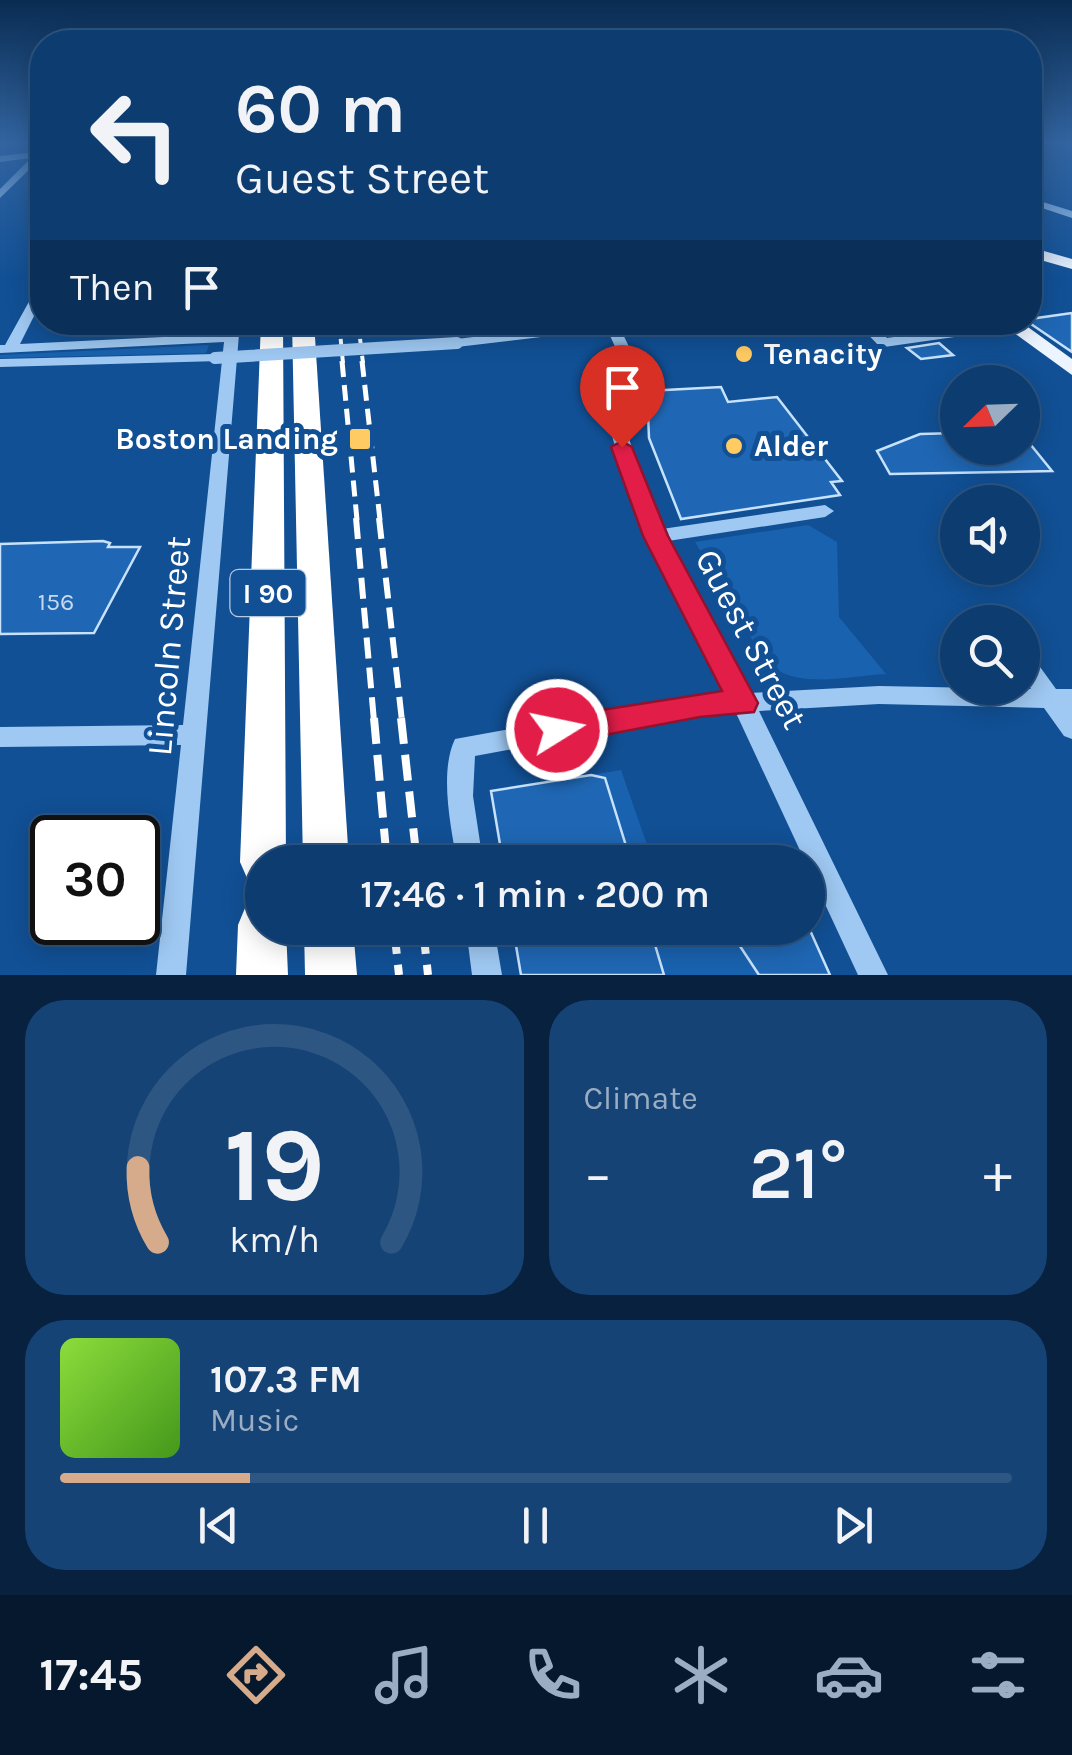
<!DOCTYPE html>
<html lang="en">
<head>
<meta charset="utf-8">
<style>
	:root { --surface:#0d3c70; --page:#164375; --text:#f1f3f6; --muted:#9aadc3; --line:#2d5683; --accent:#d6ab8b }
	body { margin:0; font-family:Karla,sans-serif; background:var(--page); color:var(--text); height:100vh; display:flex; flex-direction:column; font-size:38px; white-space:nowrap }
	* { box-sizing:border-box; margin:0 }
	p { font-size:32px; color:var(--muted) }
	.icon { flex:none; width:55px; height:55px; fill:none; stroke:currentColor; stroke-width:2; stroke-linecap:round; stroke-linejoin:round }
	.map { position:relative; height:975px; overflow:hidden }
	.panel { display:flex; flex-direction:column; gap:25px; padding:25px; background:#07213e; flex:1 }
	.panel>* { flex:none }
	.guide { position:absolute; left:30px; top:30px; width:1012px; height:305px; border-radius:40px; box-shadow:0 5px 25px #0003,0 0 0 2px var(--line); background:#0d3c70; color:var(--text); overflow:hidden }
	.needle { width:65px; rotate:247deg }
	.tools { position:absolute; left:940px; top:365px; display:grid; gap:20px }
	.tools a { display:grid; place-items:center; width:100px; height:100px; border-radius:50%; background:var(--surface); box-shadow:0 5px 25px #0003,0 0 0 2px var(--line); font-size:50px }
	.speed { position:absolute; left:30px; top:815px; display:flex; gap:20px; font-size:50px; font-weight:700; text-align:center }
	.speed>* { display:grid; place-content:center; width:130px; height:130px; border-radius:50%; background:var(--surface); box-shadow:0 5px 25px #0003,0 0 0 2px var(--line); line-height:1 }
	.speed .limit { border:5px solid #111; border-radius:15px; background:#fff; color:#111 }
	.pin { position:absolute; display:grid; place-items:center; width:85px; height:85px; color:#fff; margin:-102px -42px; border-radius:50% 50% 50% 0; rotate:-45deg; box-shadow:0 0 10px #0007 }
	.pin .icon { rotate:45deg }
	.me { position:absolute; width:110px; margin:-55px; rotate:80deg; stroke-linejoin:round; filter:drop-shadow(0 0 8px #0008) }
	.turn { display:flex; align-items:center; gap:35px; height:210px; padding:0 40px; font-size:45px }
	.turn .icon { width:130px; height:130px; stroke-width:2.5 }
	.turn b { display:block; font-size:70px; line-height:85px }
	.then { display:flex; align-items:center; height:95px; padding:0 40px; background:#0003; gap:20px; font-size:38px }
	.big { font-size:75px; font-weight:600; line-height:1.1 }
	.panel .widget { flex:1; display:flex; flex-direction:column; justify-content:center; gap:15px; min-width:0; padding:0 35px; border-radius:40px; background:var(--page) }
	.panel .dial { align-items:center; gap:0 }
	.dial svg { height:260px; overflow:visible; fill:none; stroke:var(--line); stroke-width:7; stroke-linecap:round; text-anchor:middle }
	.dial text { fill:var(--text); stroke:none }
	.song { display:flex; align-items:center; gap:30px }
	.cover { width:120px; height:120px; border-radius:15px; background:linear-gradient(135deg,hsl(90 70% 55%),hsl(100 70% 35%)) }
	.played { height:10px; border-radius:5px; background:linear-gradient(90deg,var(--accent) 20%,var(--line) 20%) }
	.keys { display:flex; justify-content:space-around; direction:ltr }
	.heat { display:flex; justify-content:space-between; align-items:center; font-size:55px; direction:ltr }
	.panel .tiles { flex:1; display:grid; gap:25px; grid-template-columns:1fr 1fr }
	.widget:last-child { grid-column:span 2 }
	.trip { position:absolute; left:245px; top:845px; width:580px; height:100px; border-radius:50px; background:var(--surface); box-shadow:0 5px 25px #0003,0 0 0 2px var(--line); font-weight:600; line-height:100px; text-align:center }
	.tabs { display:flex; height:160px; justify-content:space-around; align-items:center; background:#05182d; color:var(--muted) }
	.tabs .icon { width:70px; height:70px }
	.tabs .active { color:var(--accent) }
	.tabs b { font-size:45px; color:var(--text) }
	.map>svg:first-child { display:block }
	.green { fill:#1962af }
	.building { fill:#1f67b4; stroke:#c7e2fd; stroke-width:2.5 }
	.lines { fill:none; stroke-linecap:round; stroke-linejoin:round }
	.minor { fill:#9fc9f3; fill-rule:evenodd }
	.major { fill:#ecf4ff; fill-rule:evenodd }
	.highway { fill:#fff; fill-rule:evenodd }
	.rail-far3 { stroke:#fff; stroke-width:4; stroke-dasharray:12 5; stroke-linecap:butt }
	.rail-far2 { stroke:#fff; stroke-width:5; stroke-dasharray:16 8; stroke-linecap:butt }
	.rail-far1 { stroke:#fff; stroke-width:6; stroke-dasharray:21 9; stroke-linecap:butt }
	.rail { stroke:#fff; stroke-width:8; stroke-dasharray:26 11; stroke-linecap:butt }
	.minor-bridge { stroke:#9fc9f3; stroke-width:12 }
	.route { fill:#e11d48; stroke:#92132f; stroke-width:2.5 }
	.poi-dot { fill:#ffcb62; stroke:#115095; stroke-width:4 }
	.labels { text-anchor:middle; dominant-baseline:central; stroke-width:10; stroke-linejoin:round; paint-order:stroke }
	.number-label { font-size:25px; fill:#c7d9ec }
	.shield { fill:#115095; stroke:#b8cadf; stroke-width:2.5 }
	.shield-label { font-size:28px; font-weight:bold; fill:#fff }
	.poi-label { font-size:30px; font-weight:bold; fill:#fff; stroke:#115095; text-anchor:start }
	.near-street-label { font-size:35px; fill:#fff; stroke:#115095 }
</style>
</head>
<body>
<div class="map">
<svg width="1072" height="975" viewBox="0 0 1072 975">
	<rect width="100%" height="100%" fill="#115095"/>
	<!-- green -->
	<g class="green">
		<path d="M 209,345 L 206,353 L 0,358 L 0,355 Z"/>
		<path d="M 808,525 L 837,542 L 839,617 L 886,674 C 846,676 794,691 764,660 L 695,542 Z"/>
		<path d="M 621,770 L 653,862 L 631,862 L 605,779 L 591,775 Z"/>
		<path d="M 650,928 L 707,928 L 710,935 L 729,929 L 759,975 L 664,975 Z"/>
	</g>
	<!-- building -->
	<g class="building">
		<path d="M 1072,313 L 1072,352 L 1028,322 L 1030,319 Z"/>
		<path d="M 939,343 L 953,355 L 921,359 L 907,348 Z"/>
		<path d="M 721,387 L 728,402 L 777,397 L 842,481 L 831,482 L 840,495 L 681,519 L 649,438 L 647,391 Z"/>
		<path d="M 958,433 L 958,448 L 1022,448 L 1022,434 L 1052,471 L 890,474 L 877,451 L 920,434 Z"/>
		<path d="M 103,541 L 110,543 L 108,547 L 140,547 L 94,633 L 0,634 L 0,544 Z"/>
		<path d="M 591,775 L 605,778 L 631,862 L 503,862 L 491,791 Z"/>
		<path d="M 513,928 L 650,928 L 664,975 L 521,975 Z"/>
		<path d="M 728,928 L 809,928 L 830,975 L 759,975 Z"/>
	</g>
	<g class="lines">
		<!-- minor -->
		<g class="minor">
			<path d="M 35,142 L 42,142 L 42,157 L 0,198 L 0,189 L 31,158 L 0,162 L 0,156 L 35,152 Z"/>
			<path d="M 1030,198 L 1072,211 L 1072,218 L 1030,204 Z"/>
			<path d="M 42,285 L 42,300 L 20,344 L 225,334 L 226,322 L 240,322 L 186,975 L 156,975 L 181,745 L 0,747 L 0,727 L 183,725 L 224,342 L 0,353 L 0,345 L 5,345 L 36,289 Z"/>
			<path d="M 433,322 L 485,322 C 473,329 445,329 433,322 Z"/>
			<path d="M 596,322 L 640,322 L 620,328 L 631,351 L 627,432 L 645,490 L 662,529 L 825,505 L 834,511 L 825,517 L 668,541 L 749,693 L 879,686 L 1031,689 L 1022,677 L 1022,650 L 1030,653 L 1056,689 L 1072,689 L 1072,739 L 1064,736 L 1044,708 L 879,704 L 759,711 L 888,975 L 858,975 L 736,713 L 700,715 L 475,756 L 473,796 L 483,862 L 457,862 C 451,828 439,772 455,739 L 700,695 L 726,694 L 647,536 L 627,490 L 611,432 L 617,351 L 607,329 L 457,347 L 450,343 L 457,339 Z"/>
			<path d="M 856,322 L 870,322 L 887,338 L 1000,322 L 1016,322 L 1018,325 L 1011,329 L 884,347 L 879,346 Z"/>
			<path d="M 215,354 L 220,355 L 220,361 L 0,367 L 0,359 Z"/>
			<path d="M 466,928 L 494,928 L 502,975 L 472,975 Z"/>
		</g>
		<!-- major -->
		<g class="major">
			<path d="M 1030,247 L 1072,259 L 1072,269 L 1030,257 Z"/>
			<path d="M 999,322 L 1021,322 L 1072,359 L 1072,375 Z"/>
		</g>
		<!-- highway -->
		<g class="highway">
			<path d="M 261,322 L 283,322 L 286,862 L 262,862 L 262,885 L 247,878 L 240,862 Z"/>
			<path d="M 292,322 L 314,322 L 349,862 L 303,862 Z"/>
			<path d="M 262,901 L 262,928 L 286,928 L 288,975 L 236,975 L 238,925 L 245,908 Z"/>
			<path d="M 304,928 L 353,928 L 357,975 L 305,975 Z"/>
		</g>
		<!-- rail-far3 -->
		<g class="rail-far3">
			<path d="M 339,322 L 343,363"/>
			<path d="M 358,322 L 363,363"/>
		</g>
		<!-- rail-far2 -->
		<g class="rail-far2">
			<path d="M 342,361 L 357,520"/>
			<path d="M 362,361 L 380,520"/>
		</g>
		<!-- rail-far1 -->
		<g class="rail-far1">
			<path d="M 356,518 L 374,721"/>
			<path d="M 379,518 L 402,721"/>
		</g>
		<!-- rail -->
		<g class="rail">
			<path d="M 374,718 L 387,862"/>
			<path d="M 401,718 L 417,862"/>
			<path d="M 394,928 L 399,975"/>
			<path d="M 423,928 L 428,975"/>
		</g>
		<!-- minor-bridge -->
		<path class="minor-bridge" d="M 215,358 L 457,343"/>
	</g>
	<!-- sky -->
	<linearGradient id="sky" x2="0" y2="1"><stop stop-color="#092c52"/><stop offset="0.51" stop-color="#3264a0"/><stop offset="1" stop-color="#3264a0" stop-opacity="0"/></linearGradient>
	<rect width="1072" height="279" fill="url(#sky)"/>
	<!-- route -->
	<path class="route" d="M 622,441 L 632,447 L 668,536 L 758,703 L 754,712 L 700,717 L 557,744 L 546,740 L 542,730 L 546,721 L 557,717 L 722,691 L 643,536 L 611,447 Z"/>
	<!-- markers -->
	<g class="poi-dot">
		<circle cx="744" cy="354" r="10"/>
		<rect x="348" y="427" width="24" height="24" rx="5"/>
		<circle cx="734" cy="446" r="10"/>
	</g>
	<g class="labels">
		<!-- number labels -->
		<g class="number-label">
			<text x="56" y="601">156</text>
		</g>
		<!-- shield labels -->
		<rect class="shield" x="230.5" y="570" width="75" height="46" rx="8"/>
		<g class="shield-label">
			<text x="268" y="593">I 90</text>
		</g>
		<!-- poi labels -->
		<g class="poi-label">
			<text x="764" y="354">Tenacity</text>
			<text x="338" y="439" text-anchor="end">Boston Landing</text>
			<text x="754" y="446">Alder</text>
		</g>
		<!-- near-street labels -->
		<g class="near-street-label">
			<text transform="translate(751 639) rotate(62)">Guest Street</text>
			<text transform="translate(169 646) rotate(-85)">Lincoln Street</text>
		</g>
	</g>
</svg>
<div class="tools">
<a><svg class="needle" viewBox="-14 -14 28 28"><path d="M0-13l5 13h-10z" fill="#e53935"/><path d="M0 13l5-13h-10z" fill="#9aadc3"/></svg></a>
<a><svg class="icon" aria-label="sound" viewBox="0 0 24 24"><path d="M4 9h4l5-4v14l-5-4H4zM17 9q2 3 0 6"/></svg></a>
<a><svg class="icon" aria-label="search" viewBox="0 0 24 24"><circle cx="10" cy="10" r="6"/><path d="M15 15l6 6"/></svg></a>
</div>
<div class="speed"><div class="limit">30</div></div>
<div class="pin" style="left:622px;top:447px;background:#d93025"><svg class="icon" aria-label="arrive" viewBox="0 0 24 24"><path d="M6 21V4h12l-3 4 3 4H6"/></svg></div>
<svg class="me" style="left:557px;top:730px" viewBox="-20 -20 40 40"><circle r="17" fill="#e11d48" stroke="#fff" stroke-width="3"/><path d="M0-11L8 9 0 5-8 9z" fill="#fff"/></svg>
<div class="trip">17:46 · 1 min · 200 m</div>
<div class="guide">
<div class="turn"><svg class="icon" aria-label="left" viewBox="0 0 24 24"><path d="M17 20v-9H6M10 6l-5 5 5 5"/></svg><div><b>60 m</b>Guest Street</div></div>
<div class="then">Then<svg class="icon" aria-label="arrive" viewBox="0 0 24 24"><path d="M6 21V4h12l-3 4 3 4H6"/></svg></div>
</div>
</div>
<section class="panel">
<div class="tiles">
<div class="widget dial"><svg viewBox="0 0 100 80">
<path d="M14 69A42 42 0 1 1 86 69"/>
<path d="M14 69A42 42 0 0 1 8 46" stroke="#d6ab8b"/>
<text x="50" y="56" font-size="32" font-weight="700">19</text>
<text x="50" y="72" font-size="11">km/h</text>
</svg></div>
<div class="widget"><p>Climate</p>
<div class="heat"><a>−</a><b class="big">21°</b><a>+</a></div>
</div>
<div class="widget">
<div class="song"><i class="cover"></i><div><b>107.3 FM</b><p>Music</p></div></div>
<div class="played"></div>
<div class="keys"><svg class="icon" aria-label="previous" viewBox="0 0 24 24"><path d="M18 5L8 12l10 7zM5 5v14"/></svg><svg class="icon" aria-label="pause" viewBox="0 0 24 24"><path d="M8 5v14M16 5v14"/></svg><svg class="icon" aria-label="next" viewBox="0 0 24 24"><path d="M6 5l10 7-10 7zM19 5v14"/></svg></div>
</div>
</div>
</section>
<nav class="tabs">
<b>17:45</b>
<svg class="icon active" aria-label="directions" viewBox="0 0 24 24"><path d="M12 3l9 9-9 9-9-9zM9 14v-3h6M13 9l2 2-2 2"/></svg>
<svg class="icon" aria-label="music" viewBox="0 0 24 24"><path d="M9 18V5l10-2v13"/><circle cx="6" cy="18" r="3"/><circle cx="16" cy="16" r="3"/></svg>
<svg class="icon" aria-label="phone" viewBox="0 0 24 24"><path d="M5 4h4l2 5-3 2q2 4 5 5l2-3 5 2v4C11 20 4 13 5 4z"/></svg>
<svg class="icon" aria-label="climate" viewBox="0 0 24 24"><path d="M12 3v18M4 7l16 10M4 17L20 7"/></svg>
<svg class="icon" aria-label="car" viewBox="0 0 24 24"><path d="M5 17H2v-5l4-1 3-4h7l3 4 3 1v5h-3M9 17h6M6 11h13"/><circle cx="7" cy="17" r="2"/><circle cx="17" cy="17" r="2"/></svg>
<svg class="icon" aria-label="filters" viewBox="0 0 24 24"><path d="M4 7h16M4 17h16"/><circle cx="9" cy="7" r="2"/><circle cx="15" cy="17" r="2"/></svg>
</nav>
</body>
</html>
